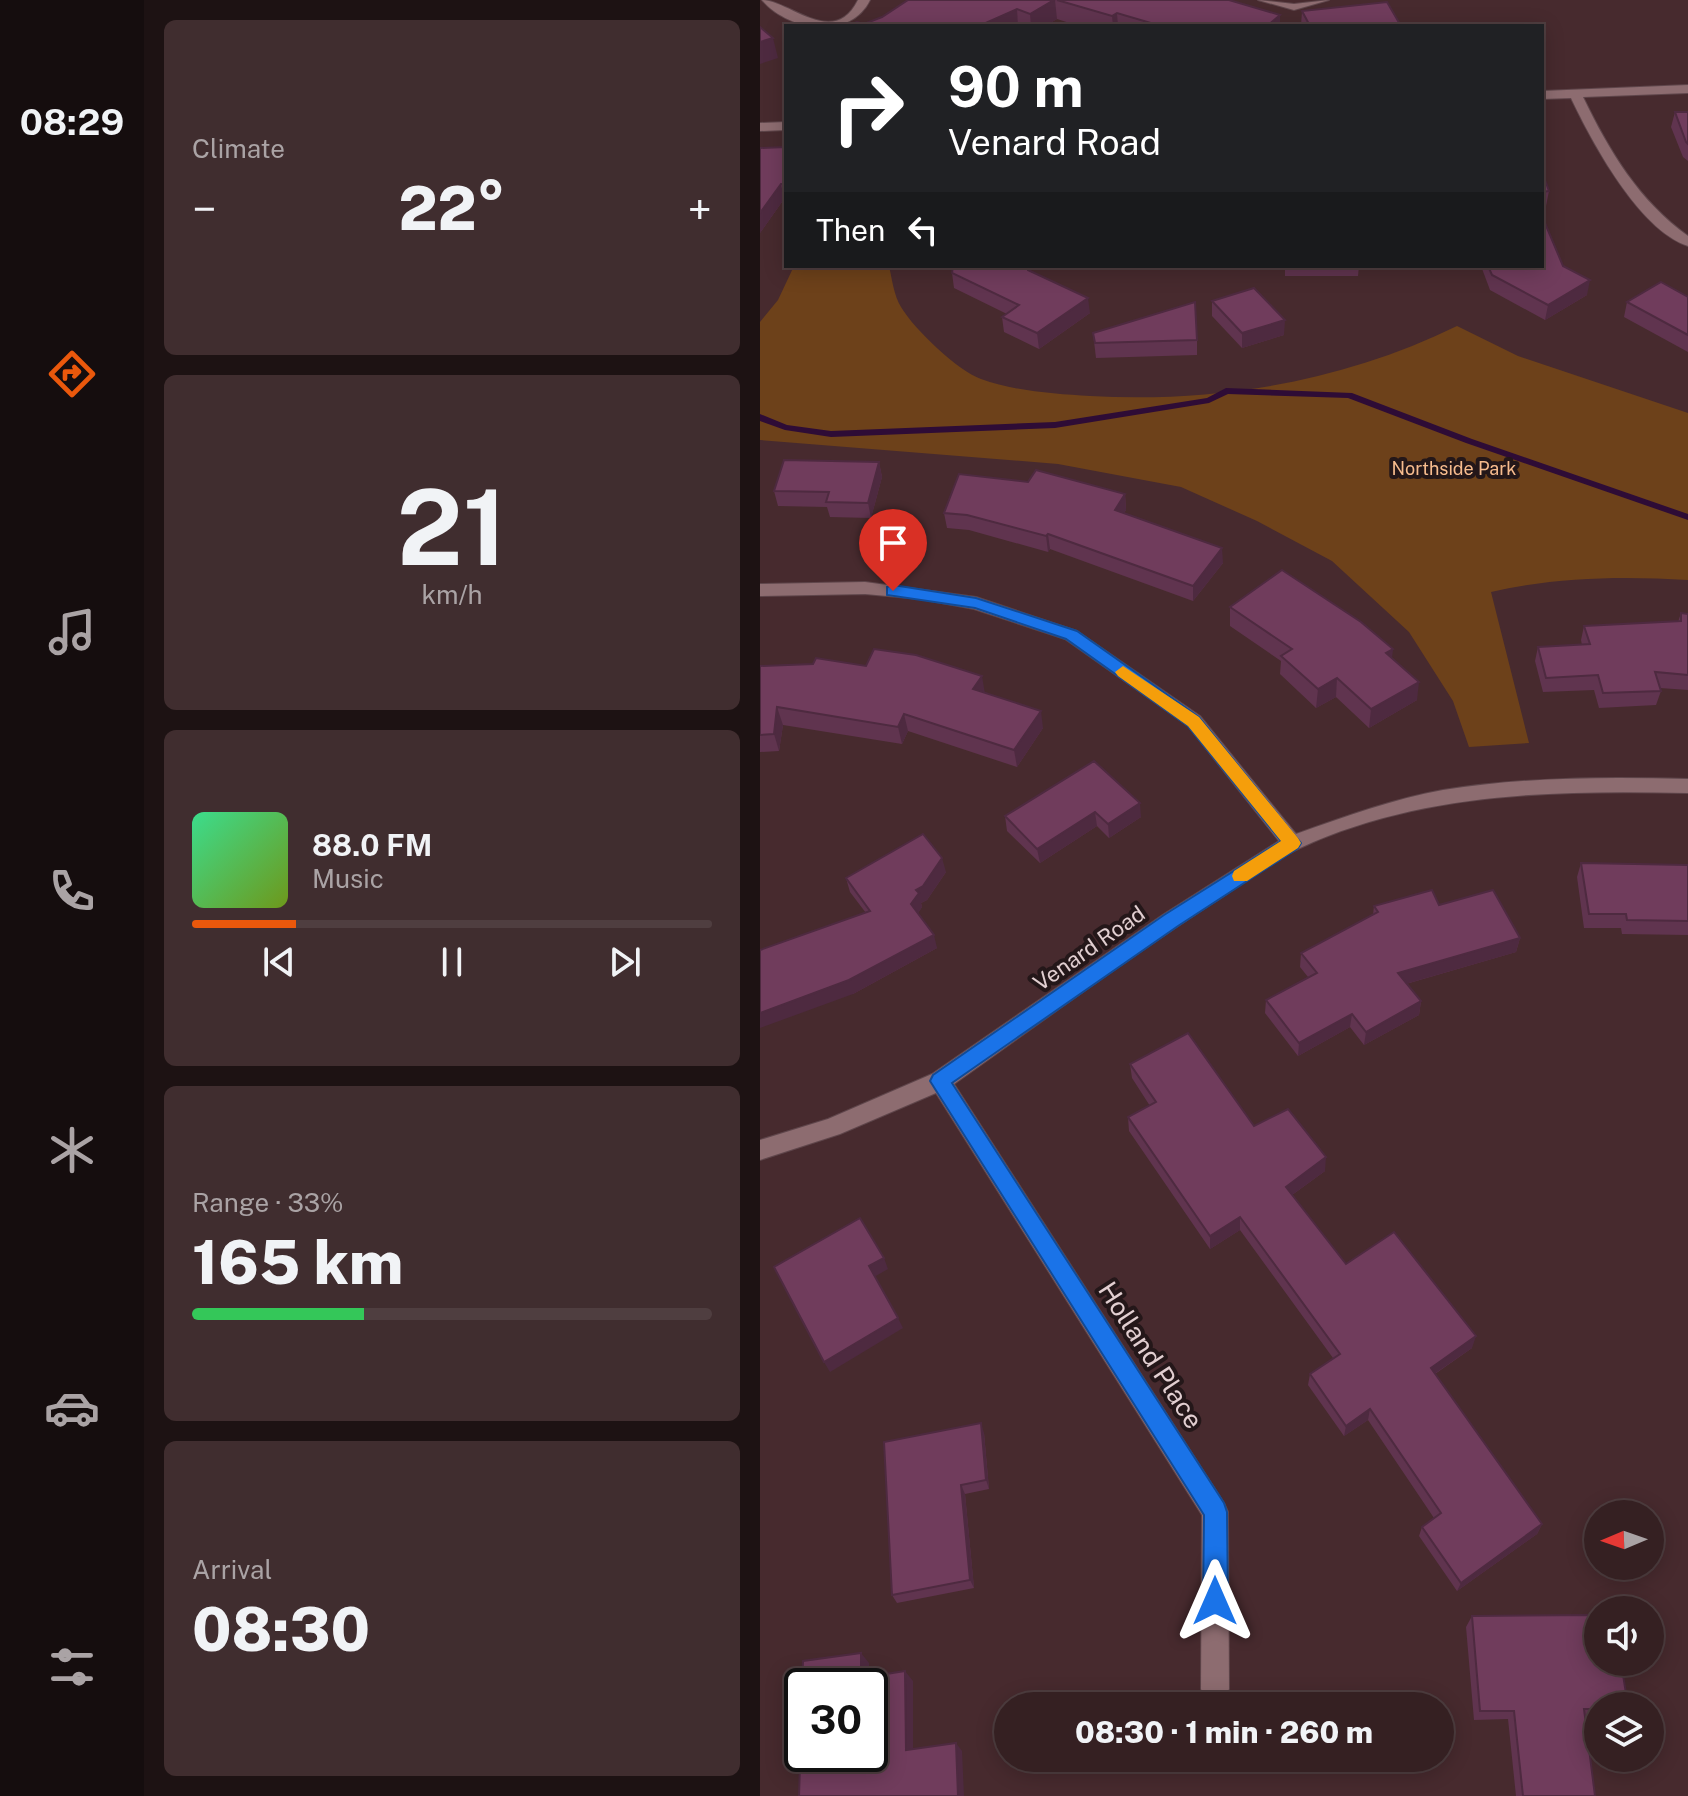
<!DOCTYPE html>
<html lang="en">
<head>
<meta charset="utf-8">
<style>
	:root { --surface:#352022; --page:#402d2f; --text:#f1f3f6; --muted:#aaa3a5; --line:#4f3e40; --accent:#ea580c }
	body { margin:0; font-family:"Public Sans",sans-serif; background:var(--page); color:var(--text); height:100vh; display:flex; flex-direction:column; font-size:30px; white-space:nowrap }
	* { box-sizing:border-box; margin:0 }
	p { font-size:26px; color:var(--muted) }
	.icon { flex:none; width:44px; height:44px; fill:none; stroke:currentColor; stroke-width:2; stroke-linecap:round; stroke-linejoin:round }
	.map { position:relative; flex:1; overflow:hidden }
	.details { display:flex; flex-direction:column; gap:20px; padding:20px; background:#1d1213; width:616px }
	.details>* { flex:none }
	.banner { position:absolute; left:24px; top:24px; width:760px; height:244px; border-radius:0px; box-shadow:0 4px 20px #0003,0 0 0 2px var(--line); background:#202124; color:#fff; overflow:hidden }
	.needle { width:52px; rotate:268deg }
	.controls { position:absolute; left:824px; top:1500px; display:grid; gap:16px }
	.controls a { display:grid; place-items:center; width:80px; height:80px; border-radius:50%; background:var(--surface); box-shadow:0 4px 20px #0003,0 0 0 2px var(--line); font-size:40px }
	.speed { position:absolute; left:24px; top:1668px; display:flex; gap:16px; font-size:40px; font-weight:700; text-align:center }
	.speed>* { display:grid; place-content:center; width:104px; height:104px; border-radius:50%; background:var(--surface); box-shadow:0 4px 20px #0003,0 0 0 2px var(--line); line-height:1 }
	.speed .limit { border:4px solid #111; border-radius:12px; background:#fff; color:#111 }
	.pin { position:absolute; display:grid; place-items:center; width:68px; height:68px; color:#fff; margin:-82px -34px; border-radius:50% 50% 50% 0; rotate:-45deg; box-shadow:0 0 8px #0007 }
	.pin .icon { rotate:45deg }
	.me { position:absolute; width:88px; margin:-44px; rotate:0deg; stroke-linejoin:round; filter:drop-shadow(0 0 6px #0008) }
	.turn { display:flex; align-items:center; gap:28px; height:168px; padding:0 32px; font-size:36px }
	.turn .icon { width:104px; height:104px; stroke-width:2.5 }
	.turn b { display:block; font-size:56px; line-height:68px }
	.then { display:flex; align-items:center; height:76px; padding:0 32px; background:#0003; gap:16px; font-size:30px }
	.big { font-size:60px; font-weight:800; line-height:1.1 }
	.details .widget { flex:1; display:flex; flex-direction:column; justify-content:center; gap:12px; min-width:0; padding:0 28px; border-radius:12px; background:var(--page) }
	.details .dial { align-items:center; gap:0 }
	.dial b { font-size:104px; line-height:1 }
	.song { display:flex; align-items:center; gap:24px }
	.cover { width:96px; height:96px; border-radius:12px; background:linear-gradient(135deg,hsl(150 70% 55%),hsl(80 70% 35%)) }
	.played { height:8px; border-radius:4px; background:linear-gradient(90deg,var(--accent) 20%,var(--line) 20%) }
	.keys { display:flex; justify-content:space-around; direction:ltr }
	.heat { display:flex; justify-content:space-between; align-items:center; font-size:44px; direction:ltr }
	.charge { height:12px; border-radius:6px; background:linear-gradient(90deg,#34c759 33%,var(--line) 0) }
	.trip { position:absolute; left:234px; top:1692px; width:460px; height:80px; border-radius:40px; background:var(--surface); box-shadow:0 4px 20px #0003,0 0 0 2px var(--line); font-weight:800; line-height:80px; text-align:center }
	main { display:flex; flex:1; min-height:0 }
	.dock { display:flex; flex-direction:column; width:144px; justify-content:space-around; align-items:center; background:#150d0e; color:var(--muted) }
	.dock .icon { width:56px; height:56px }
	.dock .selected { color:var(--accent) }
	.dock b { font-size:36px; color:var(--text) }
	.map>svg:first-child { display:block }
	.green { fill:#6d411a }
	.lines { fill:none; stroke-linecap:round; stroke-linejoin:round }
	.stream { fill:#2e0c36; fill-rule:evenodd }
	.minor-casing { stroke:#5f464b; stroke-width:2 }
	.minor { fill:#8d6c70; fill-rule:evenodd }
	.wall { fill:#60344f }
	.shaded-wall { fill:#4e2a40 }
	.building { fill:#703c5c; stroke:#4e2a40; stroke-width:2 }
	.route { fill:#1a73e8; stroke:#114b97; stroke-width:2 }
	.slow { fill:#f59e0b }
	.labels { text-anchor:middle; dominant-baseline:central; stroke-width:8; stroke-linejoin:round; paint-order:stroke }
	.far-park-label { font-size:18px; fill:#f7bc8e; stroke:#241719 }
	.street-label { font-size:22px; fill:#e2cfd1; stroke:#241719 }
	.near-street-label { font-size:26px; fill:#e2cfd1; stroke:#241719 }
</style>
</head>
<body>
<main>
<nav class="dock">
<b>08:29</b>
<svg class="icon selected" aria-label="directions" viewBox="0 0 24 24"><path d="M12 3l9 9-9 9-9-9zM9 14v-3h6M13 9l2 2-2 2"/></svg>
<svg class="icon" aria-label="music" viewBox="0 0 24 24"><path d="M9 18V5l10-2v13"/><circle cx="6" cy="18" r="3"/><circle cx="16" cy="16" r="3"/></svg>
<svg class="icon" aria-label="phone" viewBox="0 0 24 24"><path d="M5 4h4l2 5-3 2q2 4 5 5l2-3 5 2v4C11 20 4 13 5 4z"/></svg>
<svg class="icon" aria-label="climate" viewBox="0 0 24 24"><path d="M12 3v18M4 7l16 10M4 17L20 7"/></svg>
<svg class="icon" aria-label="car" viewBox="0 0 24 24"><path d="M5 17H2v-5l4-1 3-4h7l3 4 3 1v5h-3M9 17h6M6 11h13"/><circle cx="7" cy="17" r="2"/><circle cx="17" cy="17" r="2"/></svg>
<svg class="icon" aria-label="filters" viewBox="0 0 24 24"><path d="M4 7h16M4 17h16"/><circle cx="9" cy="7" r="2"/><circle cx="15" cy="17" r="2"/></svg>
</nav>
<section class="details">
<div class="widget"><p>Climate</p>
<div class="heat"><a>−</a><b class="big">22°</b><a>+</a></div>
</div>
<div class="widget dial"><b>21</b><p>km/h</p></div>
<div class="widget">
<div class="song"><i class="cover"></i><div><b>88.0 FM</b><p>Music</p></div></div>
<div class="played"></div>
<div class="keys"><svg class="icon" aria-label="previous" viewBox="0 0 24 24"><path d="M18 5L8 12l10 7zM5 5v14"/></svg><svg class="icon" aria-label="pause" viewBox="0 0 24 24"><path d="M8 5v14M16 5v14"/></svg><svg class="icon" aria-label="next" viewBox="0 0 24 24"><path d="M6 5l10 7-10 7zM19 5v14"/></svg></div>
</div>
<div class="widget"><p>Range · 33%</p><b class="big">165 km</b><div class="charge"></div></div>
<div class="widget"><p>Arrival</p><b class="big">08:30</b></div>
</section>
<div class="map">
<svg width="928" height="1796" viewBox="0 0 928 1796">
	<rect width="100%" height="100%" fill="#472a2e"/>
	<!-- green -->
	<path class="green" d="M 34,266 L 129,266 C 132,279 134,296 141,307 C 154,329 198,371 221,379 C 254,391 295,394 330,396 C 457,403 582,382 697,326 L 758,356 L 928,413 L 928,580 C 862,576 796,577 731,592 L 769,743 L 709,747 L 693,701 L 649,632 L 572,561 L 497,521 L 421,487 L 298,464 L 0,440 L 0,322 L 18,300 Z"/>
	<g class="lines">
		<!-- stream -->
		<path class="stream" d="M 466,388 L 592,393 L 712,439 L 928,514 L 928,520 L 706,443 L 588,398 L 468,394 L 449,403 L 295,428 L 71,437 L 25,430 L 0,421 L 0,414 L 27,425 L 71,431 L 295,422 L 447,398 Z"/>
		<defs>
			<g id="minor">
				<path d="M 2,0 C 29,0 74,49 98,0 L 110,0 C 90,41 28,31 2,0 Z"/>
				<path d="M 498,0 L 534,4 L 569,0 L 534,10 Z"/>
				<path d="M 928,85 L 928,93 L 823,97 C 849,151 879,201 928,236 L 928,246 C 879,230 832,142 811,98 L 782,99 L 782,91 Z"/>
				<path d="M 26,122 L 26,130 L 0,131 L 0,123 Z"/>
				<path d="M 105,582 L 216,597 L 317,631 L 440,716 L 536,834 C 584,817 633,799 683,790 C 764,777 846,777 928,779 L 928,793 C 798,790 661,792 540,848 C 510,862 481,885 453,903 C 365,960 280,1023 194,1084 L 464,1503 L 468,1512 L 469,1689 L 465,1699 L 455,1703 L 445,1699 L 441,1689 L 442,1515 L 176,1093 L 80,1134 L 0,1160 L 0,1140 L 68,1119 L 172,1074 L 404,914 L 519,841 L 428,726 L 305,639 L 214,609 L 160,599 L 105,594 L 0,596 L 0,584 Z"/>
			</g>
		</defs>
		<!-- minor casing -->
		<use href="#minor" class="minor-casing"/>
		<!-- minor -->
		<use href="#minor" class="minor"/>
	</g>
	<!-- wall -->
	<g class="wall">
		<path d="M 148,0 L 469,0 L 520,15 L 520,26 L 319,26 L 297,19 L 285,26 L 87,26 L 104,24 L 122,17 Z"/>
		<path d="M 542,11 L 641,26 L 541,26 Z"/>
		<path d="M 915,112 L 928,112 L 928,161 L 923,157 L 911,127 Z"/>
		<path d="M 26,147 L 26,199 L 24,199 L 0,233 Z"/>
		<path d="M 782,172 L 789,191 L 786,206 L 782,207 Z"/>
		<path d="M 193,266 L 270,266 L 270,270 L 330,313 L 279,349 L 244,332 L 242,317 L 247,314 L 194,288 L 192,273 Z"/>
		<path d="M 525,266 L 599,266 L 598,276 L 525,276 Z"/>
		<path d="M 721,266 L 803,266 L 827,295 L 785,320 L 730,290 Z"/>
		<path d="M 928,297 L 928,352 L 864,317 L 867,302 Z"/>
		<path d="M 452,301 L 524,335 L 482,348 L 452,316 Z"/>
		<path d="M 333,333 L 437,340 L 437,355 L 336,358 Z"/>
		<path d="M 119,462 L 122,477 L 111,518 L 70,517 L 67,507 L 18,506 L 14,491 Z"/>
		<path d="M 365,494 L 366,510 L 364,513 L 463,563 L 433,601 L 290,549 L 288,552 L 209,530 L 187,528 L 184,513 Z"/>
		<path d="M 470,607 L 632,658 L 657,700 L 609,728 L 576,697 L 556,708 L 520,674 L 521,661 L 470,626 Z"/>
		<path d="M 921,613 L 928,614 L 928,690 L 900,688 L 901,691 L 896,705 L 839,708 L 834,690 L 783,692 L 775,661 L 778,647 L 822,645 L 821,640 L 824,626 L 918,622 Z"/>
		<path d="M 0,666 L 225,693 L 283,728 L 257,767 L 148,731 L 142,744 L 23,725 L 19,751 L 0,752 Z"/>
		<path d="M 334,761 L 381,817 L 349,838 L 337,826 L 280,863 L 247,831 L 245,816 Z"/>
		<path d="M 821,863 L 928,865 L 928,935 L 862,934 L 861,928 L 824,928 L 817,877 Z"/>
		<path d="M 186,872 L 167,900 L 161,903 L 162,907 L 158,913 L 177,948 L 93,994 L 106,913 L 90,892 L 86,878 Z"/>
		<path d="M 679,905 L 760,938 L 756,952 L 646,984 L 661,1001 L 659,1015 L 604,1045 L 590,1027 L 538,1056 L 505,1013 L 506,1000 L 548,977 L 540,967 L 541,953 L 613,915 L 614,906 Z"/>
		<path d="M 370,1064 L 494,1126 L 565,1171 L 532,1195 L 586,1264 L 712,1348 L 675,1374 L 782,1524 L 777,1534 L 697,1591 L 659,1536 L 662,1527 L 674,1518 L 608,1420 L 584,1436 L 548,1385 L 550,1374 L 573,1358 L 480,1230 L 450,1249 L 369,1131 L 368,1117 L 390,1106 L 372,1078 Z"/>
		<path d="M 224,1433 L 229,1489 L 205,1494 L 214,1588 L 137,1603 L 132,1595 Z"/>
		<path d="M 712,1616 L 838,1706 L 838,1718 L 825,1718 L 835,1796 L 756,1796 L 748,1719 L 714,1720 L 706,1627 Z"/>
	</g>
	<!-- shaded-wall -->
	<g class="shaded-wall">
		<path d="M 294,0 L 295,0 L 297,19 L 285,26 L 271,26 L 270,14 Z"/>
		<path d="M 257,9 L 258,26 L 219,26 Z"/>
		<path d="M 357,13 L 358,26 L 353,26 L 352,16 Z"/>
		<path d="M 520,15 L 520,26 L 507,26 Z"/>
		<path d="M 13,38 L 18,58 L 0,64 L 0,42 Z"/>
		<path d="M 21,184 L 24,199 L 0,233 L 0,213 Z"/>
		<path d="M 830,280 L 827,295 L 785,320 L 788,305 Z"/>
		<path d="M 328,298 L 330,313 L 279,349 L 277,333 Z"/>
		<path d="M 525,320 L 524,335 L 482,348 L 482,333 Z"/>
		<path d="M 119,462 L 122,477 L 111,518 L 108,503 Z"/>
		<path d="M 365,494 L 366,510 L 356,525 L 355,510 Z"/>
		<path d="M 288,534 L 290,549 L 288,552 L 286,536 Z"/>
		<path d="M 462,548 L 463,563 L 433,601 L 433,586 Z"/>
		<path d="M 633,649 L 631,668 L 626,653 Z"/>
		<path d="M 222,676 L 225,694 L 213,689 Z"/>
		<path d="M 577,678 L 576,697 L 556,708 L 558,689 Z"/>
		<path d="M 659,682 L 657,700 L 609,728 L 611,709 Z"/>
		<path d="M 17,707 L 23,725 L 19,751 L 14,734 Z"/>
		<path d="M 281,711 L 283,728 L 257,767 L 254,750 Z"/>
		<path d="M 144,714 L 148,731 L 142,744 L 138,727 Z"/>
		<path d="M 380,803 L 381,817 L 349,838 L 348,824 Z"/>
		<path d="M 335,812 L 337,826 L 280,863 L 277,849 Z"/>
		<path d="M 182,858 L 186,872 L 167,900 L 161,903 L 162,907 L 155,918 L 151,904 L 156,890 Z"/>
		<path d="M 174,935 L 177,948 L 93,994 L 0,1028 L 0,1013 Z"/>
		<path d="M 760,938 L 756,952 L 635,987 L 638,973 Z"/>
		<path d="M 661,1001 L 659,1015 L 604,1045 L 606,1032 Z"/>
		<path d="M 592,1014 L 590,1027 L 538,1056 L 539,1043 Z"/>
		<path d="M 566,1157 L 565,1171 L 525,1200 L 526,1187 Z"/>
		<path d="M 480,1217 L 480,1230 L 450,1249 L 450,1236 Z"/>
		<path d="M 124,1258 L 128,1269 L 114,1277 L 109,1266 Z"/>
		<path d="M 138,1318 L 143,1328 L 70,1372 L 64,1362 Z"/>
		<path d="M 716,1336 L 712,1348 L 667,1379 L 671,1368 Z"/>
		<path d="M 610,1409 L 608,1420 L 584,1436 L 586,1426 Z"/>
		<path d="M 221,1423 L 224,1433 L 229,1489 L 226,1480 Z"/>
		<path d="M 201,1485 L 205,1494 L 214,1588 L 210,1580 Z"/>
		<path d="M 782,1524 L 777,1534 L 697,1591 L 701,1583 Z"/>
		<path d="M 101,1653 L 109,1663 L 109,1686 L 101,1678 Z"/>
		<path d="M 145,1671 L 153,1681 L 153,1758 L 146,1750 Z"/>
		<path d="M 196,1743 L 202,1751 L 204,1796 L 198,1796 Z"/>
	</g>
	<!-- building -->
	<g class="building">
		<path d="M 148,0 L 294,0 L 270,14 L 257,9 L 219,26 L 87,26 L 97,22 L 104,24 L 122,17 Z"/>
		<path d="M 297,0 L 469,0 L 520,15 L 507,26 L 401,26 L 357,13 L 352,16 Z"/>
		<path d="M 627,2 L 641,26 L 550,26 L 542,11 Z"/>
		<path d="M 0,27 L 13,38 L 0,42 Z"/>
		<path d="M 915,112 L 928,112 L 928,144 L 926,142 Z"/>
		<path d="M 26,147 L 26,184 L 21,184 L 0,213 L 0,148 Z"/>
		<path d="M 782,172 L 789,191 L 782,192 Z"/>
		<path d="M 782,216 L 803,266 L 830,280 L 788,305 L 732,275 L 728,266 L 782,266 Z"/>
		<path d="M 193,266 L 268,266 L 268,270 L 328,298 L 277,333 L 242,317 L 259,305 L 192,273 Z"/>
		<path d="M 901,282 L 928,297 L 928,335 L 867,302 Z"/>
		<path d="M 494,288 L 525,320 L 482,333 L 452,301 Z"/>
		<path d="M 435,302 L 437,340 L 335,343 L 333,333 Z"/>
		<path d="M 24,460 L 119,462 L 108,503 L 66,502 L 69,492 L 14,491 Z"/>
		<path d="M 276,470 L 365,494 L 355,510 L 462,548 L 433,586 L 288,534 L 286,536 L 207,515 L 184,513 L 199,474 L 268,482 Z"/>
		<path d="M 522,570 L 601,622 L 633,649 L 626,653 L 659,682 L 611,709 L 577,678 L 558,689 L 521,656 L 532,649 L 470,607 Z"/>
		<path d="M 921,613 L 928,614 L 928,675 L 895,672 L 901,691 L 843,693 L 838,675 L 786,678 L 778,647 L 830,644 L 824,626 L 921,621 Z"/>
		<path d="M 114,649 L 156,655 L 222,676 L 213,689 L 281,711 L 254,750 L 144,714 L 138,727 L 17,707 L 14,734 L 0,735 L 0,666 L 53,664 L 56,658 L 106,666 Z"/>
		<path d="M 334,761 L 380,803 L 348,824 L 335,812 L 277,849 L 245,816 Z"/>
		<path d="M 163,834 L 182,858 L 163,886 L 156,890 L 159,893 L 151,904 L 174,935 L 89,980 L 0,1013 L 0,950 L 110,911 L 86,878 Z"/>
		<path d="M 821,863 L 928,865 L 928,921 L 867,920 L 866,914 L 829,914 Z"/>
		<path d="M 672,890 L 679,905 L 733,890 L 760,938 L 638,973 L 661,1001 L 606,1032 L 592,1014 L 539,1043 L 506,1000 L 557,973 L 541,953 L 618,912 L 614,906 Z"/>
		<path d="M 428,1033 L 494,1126 L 528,1109 L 566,1157 L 526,1187 L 586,1264 L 634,1232 L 716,1336 L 671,1368 L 782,1524 L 701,1583 L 662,1527 L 681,1513 L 610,1409 L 586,1426 L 550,1374 L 580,1354 L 480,1217 L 450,1236 L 368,1117 L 396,1102 L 370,1064 Z"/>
		<path d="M 100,1218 L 124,1258 L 109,1266 L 138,1318 L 64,1362 L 14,1267 Z"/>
		<path d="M 221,1423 L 226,1480 L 201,1485 L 210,1580 L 132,1595 L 124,1442 Z"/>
		<path d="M 838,1615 L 838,1662 L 861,1662 L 868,1706 L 838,1706 L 838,1709 L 824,1709 L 835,1796 L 763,1796 L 754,1711 L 720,1711 L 712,1616 Z"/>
		<path d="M 101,1653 L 101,1678 L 145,1671 L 146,1750 L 196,1743 L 198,1796 L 39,1796 L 42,1700 L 42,1754 L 110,1754 L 110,1686 L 42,1686 L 43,1661 Z"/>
	</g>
	<!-- route -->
	<path class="route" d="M 133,585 L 216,598 L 317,631 L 439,717 L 541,843 L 538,848 L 418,926 L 192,1083 L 464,1503 L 467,1512 L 468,1601 L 464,1609 L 455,1613 L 447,1609 L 443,1601 L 444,1515 L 170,1081 L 173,1075 L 404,915 L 521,841 L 428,726 L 306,639 L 215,608 L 127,595 L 127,587 Z"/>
	<!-- slow -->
	<path class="slow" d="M 363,666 L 439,717 L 538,838 L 541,843 L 538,848 L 487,881 L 474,881 L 472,876 L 474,871 L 521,841 L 428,726 L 358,676 L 355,672 Z"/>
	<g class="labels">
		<!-- far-park labels -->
		<g class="far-park-label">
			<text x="694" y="468">Northside Park</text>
		</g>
		<!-- street labels -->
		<g class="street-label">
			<text transform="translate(329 948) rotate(-35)">Venard Road</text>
		</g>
		<!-- near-street labels -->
		<g class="near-street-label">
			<text transform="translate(391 1355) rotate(57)">Holland Place</text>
		</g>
	</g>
</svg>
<div class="controls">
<a><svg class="needle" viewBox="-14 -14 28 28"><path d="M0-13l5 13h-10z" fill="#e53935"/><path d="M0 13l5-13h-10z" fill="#aaa3a5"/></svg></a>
<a><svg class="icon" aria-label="sound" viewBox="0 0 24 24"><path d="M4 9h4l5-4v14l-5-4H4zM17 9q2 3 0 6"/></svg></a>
<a><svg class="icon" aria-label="layers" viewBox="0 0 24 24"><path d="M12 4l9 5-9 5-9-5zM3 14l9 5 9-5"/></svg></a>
</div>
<div class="speed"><div class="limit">30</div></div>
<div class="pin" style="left:133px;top:591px;background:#d93025"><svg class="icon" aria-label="arrive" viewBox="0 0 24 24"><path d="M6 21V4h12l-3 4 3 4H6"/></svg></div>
<svg class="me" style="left:455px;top:1601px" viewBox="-20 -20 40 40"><path d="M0-17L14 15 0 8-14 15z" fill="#1a73e8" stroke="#fff" stroke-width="4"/></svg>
<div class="trip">08:30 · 1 min · 260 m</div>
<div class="banner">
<div class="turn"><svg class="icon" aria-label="right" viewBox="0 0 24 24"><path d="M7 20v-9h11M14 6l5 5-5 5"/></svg><div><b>90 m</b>Venard Road</div></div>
<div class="then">Then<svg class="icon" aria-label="left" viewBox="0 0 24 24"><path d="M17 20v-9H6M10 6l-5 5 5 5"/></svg></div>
</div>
</div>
</main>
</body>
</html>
